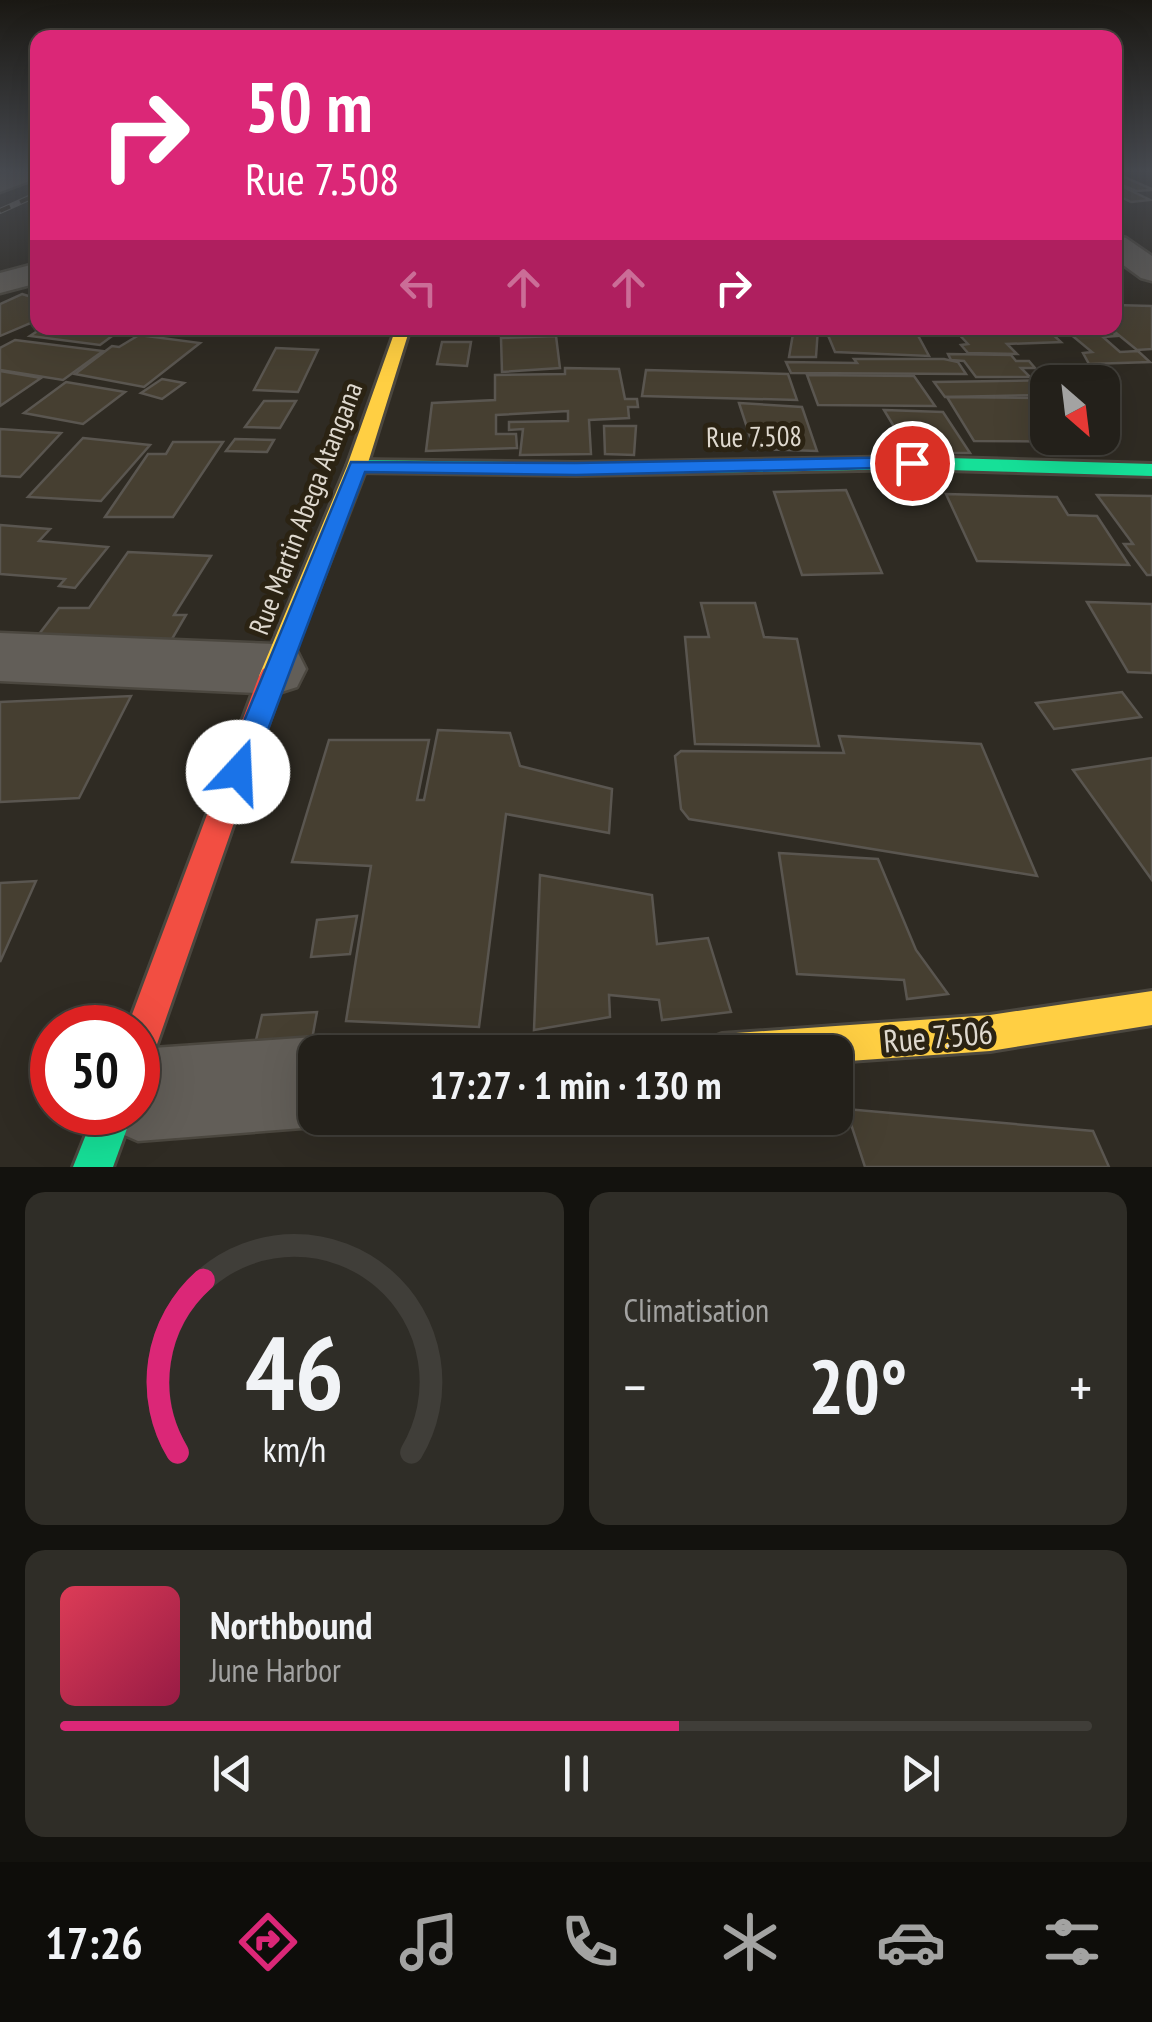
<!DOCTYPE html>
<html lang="fr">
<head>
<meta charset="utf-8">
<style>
	:root { --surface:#23201a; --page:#2f2d27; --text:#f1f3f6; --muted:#a3a3a2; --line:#403e39; --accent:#db2777 }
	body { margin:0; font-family:"PT Sans Narrow",sans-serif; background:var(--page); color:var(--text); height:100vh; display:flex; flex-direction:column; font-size:38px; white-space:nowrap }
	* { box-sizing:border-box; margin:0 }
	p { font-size:32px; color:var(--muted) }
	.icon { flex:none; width:55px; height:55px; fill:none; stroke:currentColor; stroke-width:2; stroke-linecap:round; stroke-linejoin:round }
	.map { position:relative; height:1167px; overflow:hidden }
	.details { display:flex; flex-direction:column; gap:25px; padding:25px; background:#13120e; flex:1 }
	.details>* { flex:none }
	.banner { position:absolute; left:30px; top:30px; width:1092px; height:305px; border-radius:20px; box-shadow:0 10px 40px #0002,0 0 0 2px var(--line); background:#db2777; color:#fff; overflow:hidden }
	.needle { width:65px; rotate:152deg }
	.controls { position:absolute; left:1030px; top:365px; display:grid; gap:20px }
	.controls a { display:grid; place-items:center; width:90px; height:90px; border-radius:20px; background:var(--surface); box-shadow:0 10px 40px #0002,0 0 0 2px var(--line); font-size:50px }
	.speed { position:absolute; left:30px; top:1005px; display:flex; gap:20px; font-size:50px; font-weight:700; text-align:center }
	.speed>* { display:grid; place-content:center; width:130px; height:130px; border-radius:50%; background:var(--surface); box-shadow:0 10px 40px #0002,0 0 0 2px var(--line); line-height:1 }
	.speed .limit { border:15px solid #d22; background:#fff; color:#111 }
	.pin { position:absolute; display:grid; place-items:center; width:85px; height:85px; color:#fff; margin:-42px; border:5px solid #fff; border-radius:50%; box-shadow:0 2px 10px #0007 }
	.me { position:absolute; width:110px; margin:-55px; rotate:20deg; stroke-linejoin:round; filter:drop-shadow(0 0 8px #0008) }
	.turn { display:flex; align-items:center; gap:35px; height:210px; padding:0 50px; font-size:45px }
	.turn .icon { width:130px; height:130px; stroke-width:2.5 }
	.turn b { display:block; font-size:70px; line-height:85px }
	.lanes { display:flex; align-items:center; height:95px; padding:0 50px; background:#0003; justify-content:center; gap:50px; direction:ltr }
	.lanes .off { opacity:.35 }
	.big { font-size:75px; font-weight:600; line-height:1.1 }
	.details .card { flex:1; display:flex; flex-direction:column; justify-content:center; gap:15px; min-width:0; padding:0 35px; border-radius:20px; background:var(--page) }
	.details .dial { align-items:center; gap:0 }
	.dial svg { height:260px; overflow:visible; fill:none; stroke:var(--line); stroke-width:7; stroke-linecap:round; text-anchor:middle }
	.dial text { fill:var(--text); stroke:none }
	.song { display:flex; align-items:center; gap:30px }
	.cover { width:120px; height:120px; border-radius:15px; background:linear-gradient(135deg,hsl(350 70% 55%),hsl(340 70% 35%)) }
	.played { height:10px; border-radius:5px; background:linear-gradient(90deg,var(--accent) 60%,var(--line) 60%) }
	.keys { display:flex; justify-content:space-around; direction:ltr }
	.heat { display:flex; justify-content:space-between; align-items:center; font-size:55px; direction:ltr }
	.details .tiles { flex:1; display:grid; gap:25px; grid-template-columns:1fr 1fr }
	.card:last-child { grid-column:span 2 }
	.trip { position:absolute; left:298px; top:1035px; width:555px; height:100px; border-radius:20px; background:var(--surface); box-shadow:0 10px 40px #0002,0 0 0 2px var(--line); font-weight:600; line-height:100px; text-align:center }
	.menu { display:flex; height:160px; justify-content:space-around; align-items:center; background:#0e0d0a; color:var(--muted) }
	.menu .icon { width:70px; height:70px }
	.menu .current { color:var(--accent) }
	.menu b { font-size:45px; color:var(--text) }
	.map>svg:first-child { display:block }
	.building { fill:#463f31; stroke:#5a5650; stroke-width:2.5 }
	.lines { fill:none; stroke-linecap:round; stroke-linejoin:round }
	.street-casing { stroke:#4b473f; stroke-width:5 }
	.fast-casing { stroke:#4b473f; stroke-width:6 }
	.slow-casing { stroke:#4b473f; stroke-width:6 }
	.jam-casing { stroke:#4b473f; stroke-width:6 }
	.street { fill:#625e58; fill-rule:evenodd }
	.fast { fill:#16e098; fill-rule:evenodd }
	.slow { fill:#ffcf43; fill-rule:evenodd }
	.jam { fill:#f24e42; fill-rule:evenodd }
	.rail-casing { stroke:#6b6862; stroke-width:6 }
	.rail { stroke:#2b2313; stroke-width:4; stroke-dasharray:11; stroke-linecap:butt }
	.route { fill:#1a73e8; stroke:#114b97; stroke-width:2.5 }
	.labels { text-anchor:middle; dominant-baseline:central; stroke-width:10; stroke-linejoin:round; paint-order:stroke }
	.street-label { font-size:28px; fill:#dfd9cf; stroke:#2b2313 }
	.near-street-label { font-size:32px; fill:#dfd9cf; stroke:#2b2313 }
</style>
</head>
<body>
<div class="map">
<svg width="1152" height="1167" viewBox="0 0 1152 1167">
	<rect width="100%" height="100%" fill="#2f2b23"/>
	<!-- building -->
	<g class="building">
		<path d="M 1115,173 L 1152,189 L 1152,190 L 1136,191 L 1115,182 Z"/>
		<path d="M 1115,183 L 1150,200 L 1131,202 L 1115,194 Z"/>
		<path d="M 22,294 L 38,299 L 38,320 L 0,336 L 0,304 Z"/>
		<path d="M 1115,305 L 1152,306 L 1152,349 L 1137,350 L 1110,328 L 1115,328 Z"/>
		<path d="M 42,328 L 123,328 L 100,345 L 30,336 Z"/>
		<path d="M 794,328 L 818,328 L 816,357 L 789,357 Z"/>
		<path d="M 825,328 L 874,331 L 872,328 L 914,328 L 929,356 L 835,352 Z"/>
		<path d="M 953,328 L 1046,328 L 1061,342 L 1007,344 L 1017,354 L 968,353 L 961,345 L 968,344 Z"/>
		<path d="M 1063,328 L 1107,328 L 1117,336 L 1103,337 L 1120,352 L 1138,351 L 1150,362 L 1089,364 L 1083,353 L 1092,352 Z"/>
		<path d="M 139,335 L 200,343 L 144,387 L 75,374 L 112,346 L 119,347 Z"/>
		<path d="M 556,336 L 560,368 L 502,372 L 501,338 Z"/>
		<path d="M 15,340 L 103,351 L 63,380 L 0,370 L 0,348 Z"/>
		<path d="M 442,342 L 471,342 L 467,366 L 437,364 Z"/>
		<path d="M 276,348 L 318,350 L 298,392 L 254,390 Z"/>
		<path d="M 948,354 L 1011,355 L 1016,361 L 1029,361 L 1035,368 L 1021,368 L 1030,377 L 976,377 L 964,361 L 951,360 Z"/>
		<path d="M 854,359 L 944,359 L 958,362 L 966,374 L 791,373 L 786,362 L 857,363 Z"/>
		<path d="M 565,368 L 619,369 L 625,399 L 637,399 L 638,407 L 628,407 L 629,418 L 589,420 L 591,454 L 520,455 L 523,429 L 509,430 L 509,422 L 568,421 L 568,411 L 496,415 L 496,434 L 516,434 L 517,448 L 426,451 L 432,403 L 495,400 L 495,375 L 565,374 Z"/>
		<path d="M 646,370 L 788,374 L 797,400 L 642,396 Z"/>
		<path d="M 0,371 L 41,378 L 0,406 Z"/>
		<path d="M 807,375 L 914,376 L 935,406 L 818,405 Z"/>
		<path d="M 162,379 L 184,383 L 162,399 L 141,393 Z"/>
		<path d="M 1062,380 L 1065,382 L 1048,382 L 1048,395 L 945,397 L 934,382 Z"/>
		<path d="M 66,382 L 125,392 L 83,424 L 24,413 Z"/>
		<path d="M 947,397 L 1048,398 L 1048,438 L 1102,438 L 1102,430 L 1113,442 L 974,441 Z"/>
		<path d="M 264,401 L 296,401 L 280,428 L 245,427 Z"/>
		<path d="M 739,403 L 802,407 L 817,451 L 754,449 Z"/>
		<path d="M 884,410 L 943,412 L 970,453 L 910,453 Z"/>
		<path d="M 604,426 L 636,426 L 634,455 L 605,454 Z"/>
		<path d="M 0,429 L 61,433 L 20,477 L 0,476 Z"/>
		<path d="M 83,438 L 150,445 L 101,501 L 28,497 Z"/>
		<path d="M 235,439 L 274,440 L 267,452 L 226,451 Z"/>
		<path d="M 173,442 L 223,442 L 173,517 L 105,517 L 148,454 L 166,454 Z"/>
		<path d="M 846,490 L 882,573 L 802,575 L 774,492 Z"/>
		<path d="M 946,494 L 1057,497 L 1068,515 L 1097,516 L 1129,565 L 977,561 Z"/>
		<path d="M 1097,495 L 1152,496 L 1152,575 L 1147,575 L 1124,544 L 1133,544 Z"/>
		<path d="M 0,525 L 50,529 L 39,541 L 108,547 L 75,588 L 59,586 L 65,579 L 0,574 Z"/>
		<path d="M 128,552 L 211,556 L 174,615 L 186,615 L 161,658 L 33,642 L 59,608 L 89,608 Z"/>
		<path d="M 1087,602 L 1152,604 L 1152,673 L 1128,672 Z"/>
		<path d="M 701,603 L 755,603 L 764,637 L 797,639 L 819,746 L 695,744 L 685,637 L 709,637 Z"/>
		<path d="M 1122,692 L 1141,717 L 1054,729 L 1036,703 Z"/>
		<path d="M 131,696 L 79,798 L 0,802 L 0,702 Z"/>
		<path d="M 438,730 L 510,733 L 520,766 L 612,789 L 609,833 L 506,814 L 479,1027 L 346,1021 L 371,866 L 292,862 L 329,740 L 429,740 L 417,800 L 424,800 Z"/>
		<path d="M 839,736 L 981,744 L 1037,876 L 689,819 L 681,809 L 675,756 L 681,751 L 844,753 Z"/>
		<path d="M 1152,758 L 1152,880 L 1073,770 Z"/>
		<path d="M 779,853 L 878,859 L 916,950 L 948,994 L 907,999 L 904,980 L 797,974 Z"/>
		<path d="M 540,875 L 652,895 L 657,944 L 708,938 L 731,1012 L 662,1020 L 659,1000 L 609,995 L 610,1017 L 534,1030 Z"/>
		<path d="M 36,881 L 0,962 L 0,883 Z"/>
		<path d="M 357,916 L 350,954 L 311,957 L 317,920 Z"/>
		<path d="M 317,1012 L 308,1061 L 250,1065 L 262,1015 Z"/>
		<path d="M 846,1109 L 1093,1131 L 1109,1167 L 865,1167 Z"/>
	</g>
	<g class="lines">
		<defs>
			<g id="street">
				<path d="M 8,172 L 38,172 L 38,178 L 0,192 L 0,175 Z"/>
				<path d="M 1115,235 L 1126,238 L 1152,256 L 1152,281 L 1141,278 L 1115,259 Z"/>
				<path d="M 38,263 L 38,283 L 0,293 L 0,273 Z"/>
				<path d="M 0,633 L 275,644 L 297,651 L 306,669 L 297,687 L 275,694 L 0,681 Z"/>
				<path d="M 315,1037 L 348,1052 L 315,1052 L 315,1118 L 339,1118 L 315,1127 L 138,1141 L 106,1127 L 99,1112 L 138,1112 L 138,1049 Z"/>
			</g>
			<g id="fast">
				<path d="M 913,457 L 1152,464 L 1152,476 L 913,469 L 576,475 L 357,472 L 347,466 L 357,460 L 576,463 Z"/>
				<path d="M 95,1112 L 133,1112 L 113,1167 L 73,1167 Z"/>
			</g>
			<g id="slow">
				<path d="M 396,328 L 410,328 L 367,466 L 285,676 L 281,683 L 272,686 L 263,683 L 259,676 L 347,466 Z"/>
				<path d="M 1152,991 L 1152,1025 L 990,1051 L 835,1062 L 835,1052 L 704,1052 L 709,1039 L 722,1034 L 990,1015 Z"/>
			</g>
			<path id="jam" d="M 272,666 L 281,669 L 285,676 L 156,1047 L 151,1060 L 138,1065 L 138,1028 L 127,1028 L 259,676 L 263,669 Z"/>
		</defs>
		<!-- street casing -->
		<use href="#street" class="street-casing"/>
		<!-- fast casing -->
		<use href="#fast" class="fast-casing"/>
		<!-- slow casing -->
		<use href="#slow" class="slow-casing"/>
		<!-- jam casing -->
		<use href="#jam" class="jam-casing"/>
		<!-- street -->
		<use href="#street" class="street"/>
		<!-- fast -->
		<use href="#fast" class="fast"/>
		<!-- slow -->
		<use href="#slow" class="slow"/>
		<!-- jam -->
		<use href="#jam" class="jam"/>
		<defs>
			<path id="rail" d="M 0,211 L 38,194"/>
		</defs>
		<!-- rail casing -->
		<use href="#rail" class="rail-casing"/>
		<!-- rail -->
		<use href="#rail" class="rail"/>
	</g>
	<!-- sky -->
	<linearGradient id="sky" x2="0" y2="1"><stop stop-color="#1a1813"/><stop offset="0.51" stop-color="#474a50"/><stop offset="1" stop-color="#474a50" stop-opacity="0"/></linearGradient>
	<rect width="1152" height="335" fill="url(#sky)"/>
	<!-- route -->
	<path class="route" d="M 912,457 L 919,459 L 919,467 L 576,475 L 365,472 L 252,772 L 248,781 L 238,785 L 227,781 L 223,772 L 351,462 L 576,463 Z"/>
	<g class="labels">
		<!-- street labels -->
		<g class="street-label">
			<text transform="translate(754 436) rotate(-1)">Rue 7.508</text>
			<text transform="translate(305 508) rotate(-69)">Rue Martin Abega Atangana</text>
		</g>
		<!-- near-street labels -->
		<g class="near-street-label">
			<text transform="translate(938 1036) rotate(-5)">Rue 7.506</text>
		</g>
	</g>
</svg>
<div class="controls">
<a><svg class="needle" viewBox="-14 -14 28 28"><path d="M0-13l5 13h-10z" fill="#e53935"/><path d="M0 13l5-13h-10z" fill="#a3a3a2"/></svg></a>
</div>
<div class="speed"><div class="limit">50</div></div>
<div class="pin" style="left:912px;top:463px;background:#d93025"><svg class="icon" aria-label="arrive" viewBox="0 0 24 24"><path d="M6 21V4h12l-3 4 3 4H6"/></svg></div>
<svg class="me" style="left:238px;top:772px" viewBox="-20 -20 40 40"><circle r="19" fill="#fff"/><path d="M0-13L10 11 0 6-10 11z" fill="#1a73e8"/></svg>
<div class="trip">17:27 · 1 min · 130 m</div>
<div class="banner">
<div class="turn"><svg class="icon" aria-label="right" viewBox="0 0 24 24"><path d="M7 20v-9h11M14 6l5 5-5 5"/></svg><div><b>50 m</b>Rue 7.508</div></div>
<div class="lanes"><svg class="icon off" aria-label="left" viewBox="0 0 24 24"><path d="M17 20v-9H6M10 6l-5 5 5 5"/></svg><svg class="icon off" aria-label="ahead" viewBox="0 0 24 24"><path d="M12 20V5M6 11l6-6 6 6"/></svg><svg class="icon off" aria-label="ahead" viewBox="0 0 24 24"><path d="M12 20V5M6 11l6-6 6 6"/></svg><svg class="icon" aria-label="right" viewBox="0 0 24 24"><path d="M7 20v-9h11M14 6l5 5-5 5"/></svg></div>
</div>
</div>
<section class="details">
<div class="tiles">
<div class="card dial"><svg viewBox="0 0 100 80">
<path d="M14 69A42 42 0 1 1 86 69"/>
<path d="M14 69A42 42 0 0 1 22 16" stroke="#db2777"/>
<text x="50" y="56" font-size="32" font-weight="700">46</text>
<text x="50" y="72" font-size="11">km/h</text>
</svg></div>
<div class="card"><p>Climatisation</p>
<div class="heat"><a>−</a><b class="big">20°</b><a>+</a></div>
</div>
<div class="card">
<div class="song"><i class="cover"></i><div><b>Northbound</b><p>June Harbor</p></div></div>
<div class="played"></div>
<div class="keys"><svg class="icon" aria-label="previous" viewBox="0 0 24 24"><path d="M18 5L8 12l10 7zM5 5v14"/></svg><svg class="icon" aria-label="pause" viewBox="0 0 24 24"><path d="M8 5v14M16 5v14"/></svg><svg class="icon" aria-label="next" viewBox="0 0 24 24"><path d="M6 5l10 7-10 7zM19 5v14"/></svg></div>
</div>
</div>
</section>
<nav class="menu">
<b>17:26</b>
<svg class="icon current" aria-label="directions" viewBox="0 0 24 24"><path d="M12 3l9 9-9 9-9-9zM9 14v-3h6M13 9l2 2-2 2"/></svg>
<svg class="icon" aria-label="music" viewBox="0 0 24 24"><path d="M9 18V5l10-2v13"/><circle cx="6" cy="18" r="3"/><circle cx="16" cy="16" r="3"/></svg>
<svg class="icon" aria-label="phone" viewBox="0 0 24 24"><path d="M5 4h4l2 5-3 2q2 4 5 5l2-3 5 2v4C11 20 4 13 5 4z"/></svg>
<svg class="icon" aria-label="climate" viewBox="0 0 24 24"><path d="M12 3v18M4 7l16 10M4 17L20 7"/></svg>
<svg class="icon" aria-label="car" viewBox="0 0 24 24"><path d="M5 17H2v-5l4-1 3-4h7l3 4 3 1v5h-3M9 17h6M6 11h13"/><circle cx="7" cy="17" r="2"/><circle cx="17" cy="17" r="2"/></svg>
<svg class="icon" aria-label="filters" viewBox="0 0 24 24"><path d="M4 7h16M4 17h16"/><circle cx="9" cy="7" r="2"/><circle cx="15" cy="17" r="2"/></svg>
</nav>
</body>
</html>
